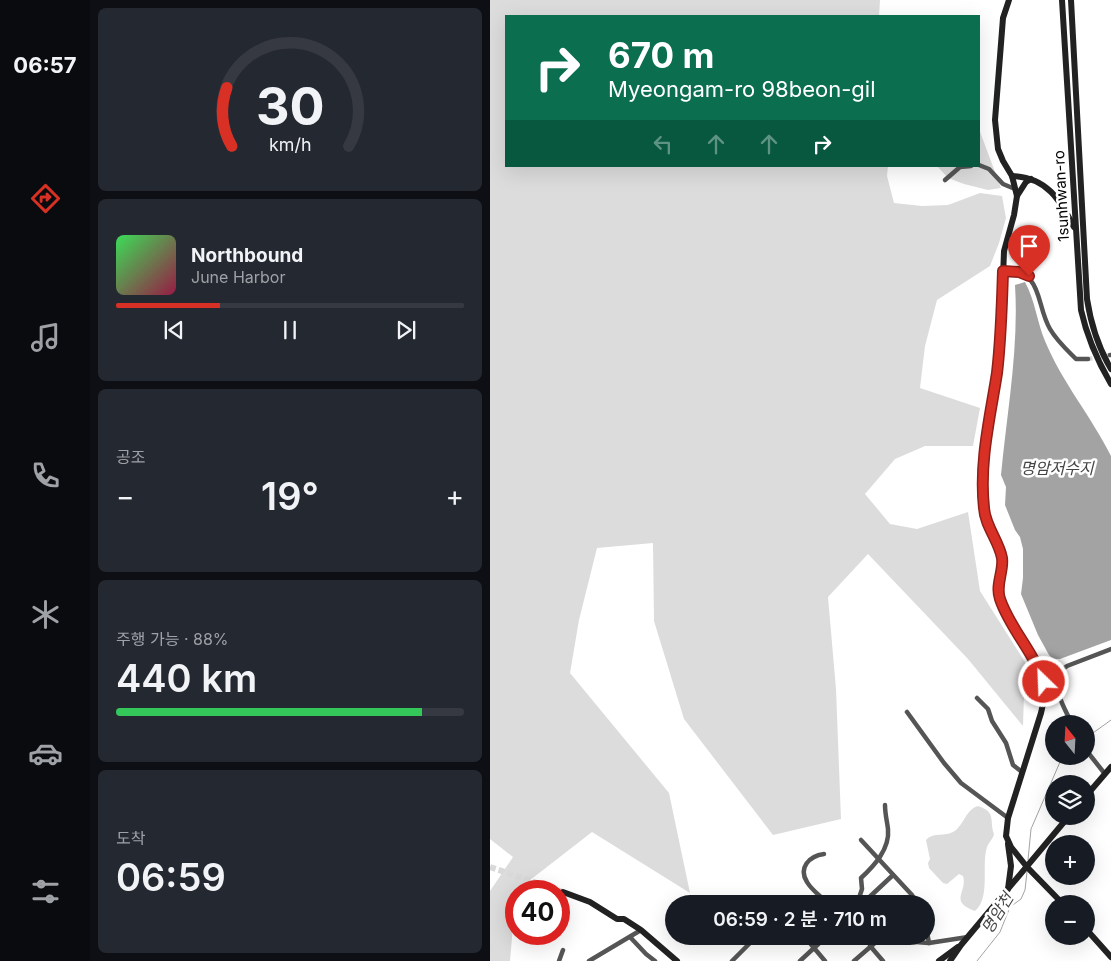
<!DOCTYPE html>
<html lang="ko">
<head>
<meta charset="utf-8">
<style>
	:root { --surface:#171b24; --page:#242831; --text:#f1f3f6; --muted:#9ea1a6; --line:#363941; --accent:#d93025 }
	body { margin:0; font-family:Inter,"Noto Sans KR",sans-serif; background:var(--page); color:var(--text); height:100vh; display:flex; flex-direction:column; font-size:19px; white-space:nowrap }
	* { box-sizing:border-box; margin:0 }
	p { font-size:16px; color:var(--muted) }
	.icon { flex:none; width:28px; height:28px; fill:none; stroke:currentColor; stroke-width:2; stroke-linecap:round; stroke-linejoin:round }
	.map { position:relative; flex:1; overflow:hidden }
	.panel { display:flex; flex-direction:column; gap:8px; padding:8px; background:#0d0f14; width:400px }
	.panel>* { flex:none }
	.top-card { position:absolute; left:15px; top:15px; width:475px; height:152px; border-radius:0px; box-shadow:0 5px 20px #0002; background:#0b6e4f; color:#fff; overflow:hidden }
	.needle { width:32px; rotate:342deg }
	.controls { position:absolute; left:555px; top:715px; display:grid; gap:10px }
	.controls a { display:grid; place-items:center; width:50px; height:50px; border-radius:50%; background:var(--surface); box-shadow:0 5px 20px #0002; font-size:25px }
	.speed { position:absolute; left:15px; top:880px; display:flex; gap:10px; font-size:25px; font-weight:700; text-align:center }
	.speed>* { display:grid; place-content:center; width:65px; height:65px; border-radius:50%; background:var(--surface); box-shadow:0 5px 20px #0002; line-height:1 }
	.speed .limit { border:8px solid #d22; background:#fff; color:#111 }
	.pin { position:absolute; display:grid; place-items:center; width:42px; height:42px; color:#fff; margin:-51px -21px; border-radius:50% 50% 50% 0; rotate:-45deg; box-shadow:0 0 5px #0007 }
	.pin .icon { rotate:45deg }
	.me { position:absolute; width:55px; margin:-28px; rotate:336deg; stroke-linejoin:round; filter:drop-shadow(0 0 4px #0008) }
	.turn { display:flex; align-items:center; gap:18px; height:105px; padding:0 20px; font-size:22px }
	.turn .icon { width:65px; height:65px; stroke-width:2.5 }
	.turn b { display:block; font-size:35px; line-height:42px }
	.lanes { display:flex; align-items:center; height:48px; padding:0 20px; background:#0003; justify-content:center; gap:25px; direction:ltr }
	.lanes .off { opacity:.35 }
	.big { font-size:38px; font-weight:600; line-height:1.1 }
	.panel .tile { flex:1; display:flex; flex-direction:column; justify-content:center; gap:8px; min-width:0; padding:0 18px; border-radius:8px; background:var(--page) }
	.panel .dial { align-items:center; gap:0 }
	.dial svg { height:130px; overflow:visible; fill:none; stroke:var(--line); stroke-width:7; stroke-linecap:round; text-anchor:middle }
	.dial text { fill:var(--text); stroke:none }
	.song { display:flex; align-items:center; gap:15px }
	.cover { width:60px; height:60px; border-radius:8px; background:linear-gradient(135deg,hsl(130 70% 55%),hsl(340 70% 35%)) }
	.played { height:5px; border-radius:2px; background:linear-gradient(90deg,var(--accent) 30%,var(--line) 30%) }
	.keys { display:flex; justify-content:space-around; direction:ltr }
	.heat { display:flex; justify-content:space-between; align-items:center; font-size:28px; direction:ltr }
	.charge { height:8px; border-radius:4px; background:linear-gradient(90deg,#34c759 88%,var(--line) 0) }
	.trip { position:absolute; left:175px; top:895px; width:270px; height:50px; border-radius:25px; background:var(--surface); box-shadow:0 5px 20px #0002; font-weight:600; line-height:50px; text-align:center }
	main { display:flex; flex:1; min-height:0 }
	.tab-bar { display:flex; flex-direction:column; width:90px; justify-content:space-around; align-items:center; background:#090b0e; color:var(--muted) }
	.tab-bar .icon { width:35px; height:35px }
	.tab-bar .on { color:var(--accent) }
	.tab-bar b { font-size:22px; color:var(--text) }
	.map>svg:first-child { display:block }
	.green { fill:#dcdcdc }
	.water { fill:#a3a3a3 }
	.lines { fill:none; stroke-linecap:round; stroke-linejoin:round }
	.stream { stroke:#a3a3a3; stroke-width:1 }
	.street-tunnel { stroke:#d9d9d9; stroke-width:4.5; stroke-dasharray:4.5 2; stroke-linecap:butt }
	.secondary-tunnel { stroke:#d9d9d9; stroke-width:6; stroke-dasharray:6 3; stroke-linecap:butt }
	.street { stroke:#555; stroke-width:4.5 }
	.secondary { stroke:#222; stroke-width:6 }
	.route-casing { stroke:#8d1f18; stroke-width:12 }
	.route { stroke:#d93025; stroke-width:9 }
	.labels { text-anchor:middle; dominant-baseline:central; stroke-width:5; stroke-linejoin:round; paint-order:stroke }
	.street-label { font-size:15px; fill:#000; stroke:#fff }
	.water-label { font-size:16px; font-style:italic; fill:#444; stroke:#fff }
</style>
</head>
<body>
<main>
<nav class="tab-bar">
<b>06:57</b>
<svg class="icon on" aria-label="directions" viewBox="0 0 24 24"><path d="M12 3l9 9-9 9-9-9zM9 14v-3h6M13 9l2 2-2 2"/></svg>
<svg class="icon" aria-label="music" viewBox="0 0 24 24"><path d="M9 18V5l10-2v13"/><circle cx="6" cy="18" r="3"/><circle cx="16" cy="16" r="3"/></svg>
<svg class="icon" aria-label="phone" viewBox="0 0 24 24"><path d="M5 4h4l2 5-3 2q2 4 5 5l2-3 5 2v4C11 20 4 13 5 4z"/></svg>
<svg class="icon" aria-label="climate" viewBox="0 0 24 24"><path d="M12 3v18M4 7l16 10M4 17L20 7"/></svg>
<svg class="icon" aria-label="car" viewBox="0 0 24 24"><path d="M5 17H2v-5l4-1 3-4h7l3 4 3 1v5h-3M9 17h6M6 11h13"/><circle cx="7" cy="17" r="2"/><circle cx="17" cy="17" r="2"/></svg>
<svg class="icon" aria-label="filters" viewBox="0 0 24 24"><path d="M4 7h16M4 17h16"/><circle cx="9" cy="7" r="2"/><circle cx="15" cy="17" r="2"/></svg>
</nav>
<section class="panel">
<div class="tile dial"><svg viewBox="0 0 100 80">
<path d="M14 69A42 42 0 1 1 86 69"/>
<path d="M14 69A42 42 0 0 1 11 33" stroke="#d93025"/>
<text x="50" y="56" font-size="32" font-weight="700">30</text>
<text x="50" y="72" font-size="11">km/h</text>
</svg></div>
<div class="tile">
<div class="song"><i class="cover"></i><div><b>Northbound</b><p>June Harbor</p></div></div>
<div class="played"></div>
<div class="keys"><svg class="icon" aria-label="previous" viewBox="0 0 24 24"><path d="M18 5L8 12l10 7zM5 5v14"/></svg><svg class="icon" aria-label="pause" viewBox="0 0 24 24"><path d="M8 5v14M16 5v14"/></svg><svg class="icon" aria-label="next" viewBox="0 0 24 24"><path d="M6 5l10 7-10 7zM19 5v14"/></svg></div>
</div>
<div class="tile"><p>공조</p>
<div class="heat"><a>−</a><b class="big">19°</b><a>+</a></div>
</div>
<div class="tile"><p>주행 가능 · 88%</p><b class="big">440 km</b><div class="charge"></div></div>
<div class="tile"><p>도착</p><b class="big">06:59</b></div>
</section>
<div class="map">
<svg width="621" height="961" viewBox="0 0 621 961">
	<rect width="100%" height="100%" fill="#fff"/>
	<!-- green -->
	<g class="green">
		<path d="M 0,0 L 390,0 L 389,16 L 16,16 L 16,166 L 398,166 L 397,176 L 404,203 L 432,206 L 458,205 L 490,193 L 512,196 L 516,218 L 509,243 L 500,266 L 447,300 L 435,346 L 430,388 L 490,408 L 483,446 L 435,446 L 405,459 L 375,494 L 400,524 L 427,529 L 478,512 L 490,591 L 535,662 L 533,726 L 478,659 L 378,554 L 338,597 L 346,689 L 351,819 L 283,835 L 194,719 L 164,621 L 163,543 L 107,548 L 89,620 L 80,673 L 179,793 L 200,893 L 102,832 L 26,891 L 20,961 L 0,961 L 0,891 L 23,857 L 0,839 Z"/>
		<path d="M 489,129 L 511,188 L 498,190 L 474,184 L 458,178 L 447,166 L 489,166 Z"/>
		<path d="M 488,806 C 507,812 499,821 504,834 C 503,839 499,842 497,847 C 491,865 501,898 485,911 C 458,901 478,892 473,876 L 469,874 L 457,884 L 453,883 L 439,868 L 438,863 L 440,859 L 436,840 C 444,831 457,838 466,830 C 475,822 476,810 488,806 Z"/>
	</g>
	<!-- water -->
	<path class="water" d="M 535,282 C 545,300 547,322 555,341 C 572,382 601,416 621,456 L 621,640 L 570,659 L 563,659 L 559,655 L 548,635 L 531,594 L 533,578 L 533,549 L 530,537 L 525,530 L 515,505 L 516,487 L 511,475 C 517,412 529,348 525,285 Z"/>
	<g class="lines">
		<!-- stream -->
		<g class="stream">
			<path d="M 596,738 L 621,720"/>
			<path d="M 538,860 L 541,829 L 570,762 L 576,756"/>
			<path d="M 487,961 L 510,932 L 520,907 L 531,899 L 535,890 L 537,872"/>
		</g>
		<!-- street-tunnel -->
		<path class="street-tunnel" d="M 598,359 L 620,355"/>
		<!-- secondary-tunnel -->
		<path class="secondary-tunnel" d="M 0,867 L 73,892"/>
		<!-- street -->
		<g class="street">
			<path d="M 489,165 L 499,169 L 513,184 L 525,189"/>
			<path d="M 455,180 L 470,167 L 481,166"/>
			<path d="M 513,271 C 554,270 545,303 560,329 C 567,341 576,349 586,359 L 598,359"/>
			<path d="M 620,355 L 621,355"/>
			<path d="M 551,672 L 569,672 C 564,693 573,705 582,724"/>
			<path d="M 569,672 L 577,666 L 621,649"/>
			<path d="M 487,698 L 498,709 L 502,721 L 516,743 L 523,765 L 532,772"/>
			<path d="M 417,712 L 454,763 L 471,783 L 518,818"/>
			<path d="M 596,750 L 615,774"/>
			<path d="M 371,840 L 422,895 L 426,904"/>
			<path d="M 334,854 C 319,856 308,868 317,882 C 321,889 329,895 334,900 L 335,904"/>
			<path d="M 367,904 L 372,889 L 371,878 C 384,866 400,849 398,829 C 397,821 395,814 395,805"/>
			<path d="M 372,904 L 403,875"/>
			<path d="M 436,927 L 439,943"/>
			<path d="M 314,936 L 335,961"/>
			<path d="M 376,936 L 381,947 L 393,961"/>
			<path d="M 140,937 L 156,954 L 165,961"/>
			<path d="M 69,961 L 73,950"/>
			<path d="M 99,961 L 151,930"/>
			<path d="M 242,961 L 267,936"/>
			<path d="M 310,961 L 337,936"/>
			<path d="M 364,961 L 386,942 L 397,940 L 439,943 L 478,937"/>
		</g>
		<!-- secondary -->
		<g class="secondary">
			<path d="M 519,0 L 513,18 L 505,120 L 508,149 L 513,161 L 522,176 L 527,196 L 524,215 L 514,251 L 511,332 L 494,451 L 492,487 L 494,511 L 509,548 L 513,560 L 509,583 L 509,597 L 551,672 L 554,682 L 555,695 L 551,713 L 518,818 L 516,836 L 521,847 L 537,867 L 573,904"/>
			<path d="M 572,0 L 591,310 C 597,337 607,360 621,384"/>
			<path d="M 581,0 L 597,299 C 601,325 608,347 621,369"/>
			<path d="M 522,176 C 557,177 570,200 584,227"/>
			<path d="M 527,196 L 536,182 L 541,179"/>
			<path d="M 596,796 L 621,767"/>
			<path d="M 518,844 L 521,866 L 518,889"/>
			<path d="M 73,892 L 100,902 L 127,919 L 134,919 L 151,930 L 187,961"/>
			<path d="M 596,929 L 621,957"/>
			<path d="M 449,961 L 468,947"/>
			<path d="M 460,961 L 471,945 L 579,816"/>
		</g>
	</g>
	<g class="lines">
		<defs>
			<path id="route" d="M 539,276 L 529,272 L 513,271 C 512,305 511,339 507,373 C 500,418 489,462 494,508 C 495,526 509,541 512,558 C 514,571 505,585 510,599 C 520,629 544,652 554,682"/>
		</defs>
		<!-- route casing -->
		<use href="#route" class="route-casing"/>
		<!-- route -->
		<use href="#route" class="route"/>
	</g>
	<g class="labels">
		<!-- street labels -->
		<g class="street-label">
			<text transform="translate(571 196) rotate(-93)">1sunhwan-ro</text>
		</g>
		<!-- water labels -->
		<g class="water-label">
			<text x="567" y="468">명암저수지</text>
			<text transform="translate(507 913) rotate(-58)">명암천</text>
		</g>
	</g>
</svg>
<div class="controls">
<a><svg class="needle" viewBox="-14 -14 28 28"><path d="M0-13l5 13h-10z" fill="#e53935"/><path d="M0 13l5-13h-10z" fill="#9ea1a6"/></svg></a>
<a><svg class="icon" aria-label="layers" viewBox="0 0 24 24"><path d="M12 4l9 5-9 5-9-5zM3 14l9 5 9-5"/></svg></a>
<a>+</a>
<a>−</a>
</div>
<div class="speed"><div class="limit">40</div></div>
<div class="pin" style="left:539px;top:276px;background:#d93025"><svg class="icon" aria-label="arrive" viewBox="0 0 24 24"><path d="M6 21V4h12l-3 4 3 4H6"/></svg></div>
<svg class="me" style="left:554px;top:682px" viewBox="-20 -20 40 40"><circle r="17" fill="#d93025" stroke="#fff" stroke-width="3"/><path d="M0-11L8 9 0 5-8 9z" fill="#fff"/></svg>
<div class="trip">06:59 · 2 분 · 710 m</div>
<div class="top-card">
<div class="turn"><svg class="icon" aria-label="right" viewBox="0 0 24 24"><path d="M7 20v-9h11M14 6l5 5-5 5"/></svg><div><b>670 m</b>Myeongam-ro 98beon-gil</div></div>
<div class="lanes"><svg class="icon off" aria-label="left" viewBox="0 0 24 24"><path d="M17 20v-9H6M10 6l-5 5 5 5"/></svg><svg class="icon off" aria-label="ahead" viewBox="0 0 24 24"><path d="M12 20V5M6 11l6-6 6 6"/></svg><svg class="icon off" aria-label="ahead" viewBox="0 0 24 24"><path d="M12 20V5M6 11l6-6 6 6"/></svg><svg class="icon" aria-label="right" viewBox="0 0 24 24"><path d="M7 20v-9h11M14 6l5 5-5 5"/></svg></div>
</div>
</div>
</main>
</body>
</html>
